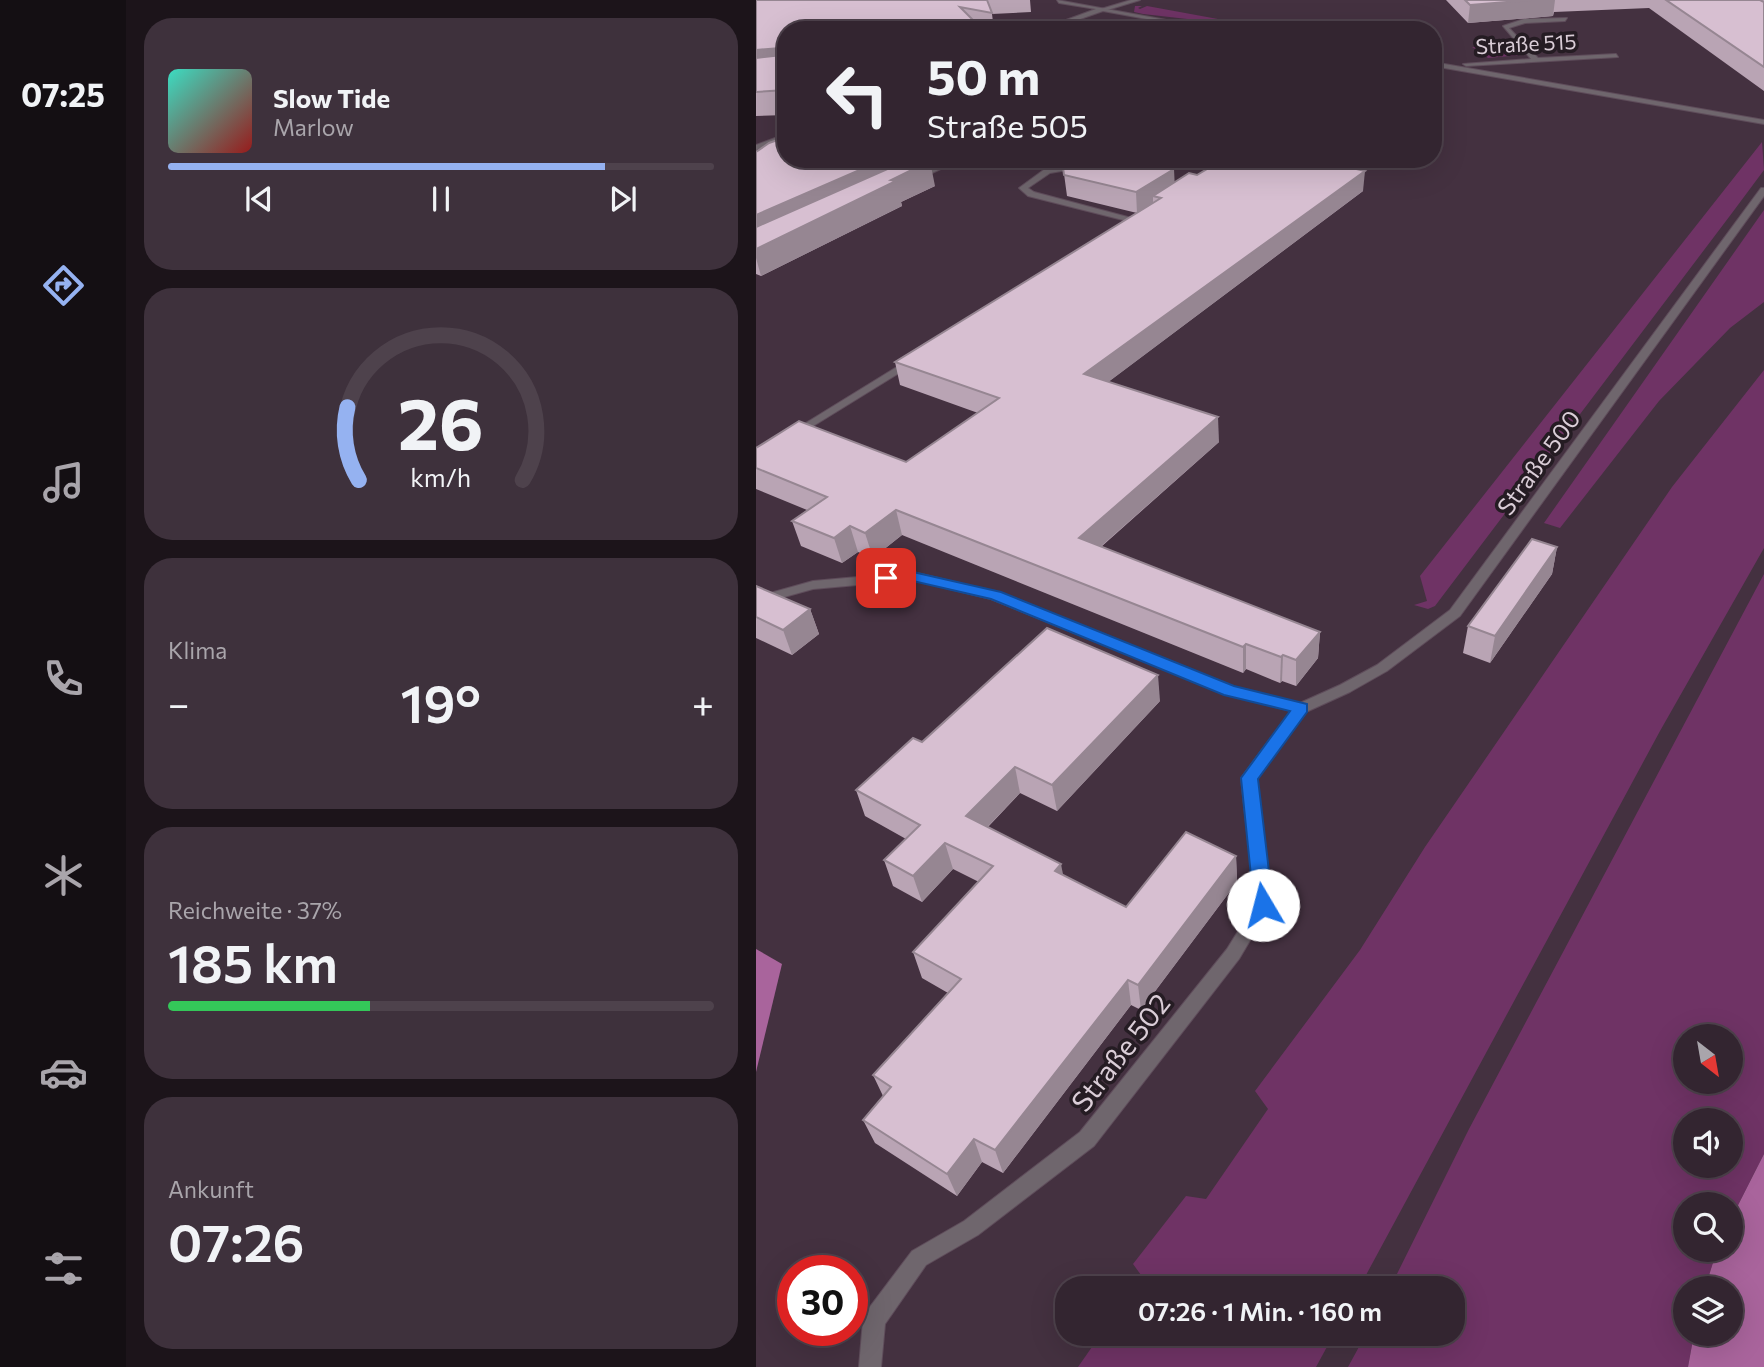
<!DOCTYPE html>
<html lang="de">
<head>
<meta charset="utf-8">
<style>
	:root { --surface:#332530; --page:#3e313c; --text:#f1f3f6; --muted:#a9a5ab; --line:#4e424c; --accent:#95b2f1 }
	body { margin:0; font-family:Commissioner,sans-serif; background:var(--page); color:var(--text); height:100vh; display:flex; flex-direction:column; font-size:26px; white-space:nowrap }
	* { box-sizing:border-box; margin:0 }
	p { font-size:23px; color:var(--muted) }
	.icon { flex:none; width:38px; height:38px; fill:none; stroke:currentColor; stroke-width:2; stroke-linecap:round; stroke-linejoin:round }
	.map { position:relative; flex:1; overflow:hidden }
	.panel { display:flex; flex-direction:column; gap:18px; padding:18px; background:#1c141a; width:630px }
	.panel>* { flex:none }
	.guide { position:absolute; left:21px; top:21px; width:665px; height:147px; border-radius:28px; box-shadow:0 7px 28px #0002,0 0 0 2px var(--line); background:#332530; color:var(--text); overflow:hidden }
	.needle { width:46px; rotate:149deg }
	.controls { position:absolute; left:917px; top:1024px; display:grid; gap:14px }
	.controls a { display:grid; place-items:center; width:70px; height:70px; border-radius:50%; background:var(--surface); box-shadow:0 7px 28px #0002,0 0 0 2px var(--line); font-size:35px }
	.speed { position:absolute; left:21px; top:1255px; display:flex; gap:14px; font-size:35px; font-weight:700; text-align:center }
	.speed>* { display:grid; place-content:center; width:91px; height:91px; border-radius:50%; background:var(--surface); box-shadow:0 7px 28px #0002,0 0 0 2px var(--line); line-height:1 }
	.speed .limit { border:10px solid #d22; background:#fff; color:#111 }
	.pin { position:absolute; display:grid; place-items:center; width:60px; height:60px; color:#fff; margin:-30px; border-radius:14px; box-shadow:0 4px 10px #0006 }
	.me { position:absolute; width:77px; margin:-38px; rotate:352deg; stroke-linejoin:round; filter:drop-shadow(0 0 5px #0008) }
	.turn { display:flex; align-items:center; gap:24px; height:147px; padding:0 35px; font-size:32px }
	.turn .icon { width:91px; height:91px; stroke-width:2.5 }
	.turn b { display:block; font-size:49px; line-height:60px }
	.big { font-size:52px; font-weight:600; line-height:1.1 }
	.panel .card { flex:1; display:flex; flex-direction:column; justify-content:center; gap:10px; min-width:0; padding:0 24px; border-radius:28px; background:var(--page) }
	.panel .dial { align-items:center; gap:0 }
	.dial svg { height:182px; overflow:visible; fill:none; stroke:var(--line); stroke-width:7; stroke-linecap:round; text-anchor:middle }
	.dial text { fill:var(--text); stroke:none }
	.song { display:flex; align-items:center; gap:21px }
	.cover { width:84px; height:84px; border-radius:10px; background:linear-gradient(135deg,hsl(170 70% 55%),hsl(0 70% 35%)) }
	.played { height:7px; border-radius:4px; background:linear-gradient(90deg,var(--accent) 80%,var(--line) 80%) }
	.keys { display:flex; justify-content:space-around; direction:ltr }
	.heat { display:flex; justify-content:space-between; align-items:center; font-size:38px; direction:ltr }
	.charge { height:10px; border-radius:5px; background:linear-gradient(90deg,#34c759 37%,var(--line) 0) }
	.trip { position:absolute; left:299px; top:1276px; width:410px; height:70px; border-radius:28px; background:var(--surface); box-shadow:0 7px 28px #0002,0 0 0 2px var(--line); font-weight:600; line-height:70px; text-align:center }
	main { display:flex; flex:1; min-height:0 }
	.tabs { display:flex; flex-direction:column; width:126px; justify-content:space-around; align-items:center; background:#140f13; color:var(--muted) }
	.tabs .icon { width:49px; height:49px }
	.tabs .current { color:var(--accent) }
	.tabs b { font-size:32px; color:var(--text) }
	.map>svg:first-child { display:block }
	.green { fill:#6f3365; fill-rule:evenodd }
	.water { fill:#a9649c }
	.lines { fill:none; stroke-linecap:round; stroke-linejoin:round }
	.lane-casing { stroke:#5f4d5b; stroke-width:2 }
	.street-casing { stroke:#5f4d5b; stroke-width:2 }
	.lane { fill:#6f666d; fill-rule:evenodd }
	.street { fill:#6f666d; fill-rule:evenodd }
	.wall { fill:#b9a4b4 }
	.shaded-wall { fill:#968692 }
	.building { fill:#d7bfd1; stroke:#968692; stroke-width:2 }
	.route { fill:#1a73e8; stroke:#114b97; stroke-width:2 }
	.labels { text-anchor:middle; dominant-baseline:central; stroke-width:7; stroke-linejoin:round; paint-order:stroke }
	.far-street-label { font-size:21px; fill:#dacdd7; stroke:#251c23 }
	.street-label { font-size:24px; fill:#dacdd7; stroke:#251c23 }
	.near-street-label { font-size:28px; fill:#dacdd7; stroke:#251c23 }
</style>
</head>
<body>
<main>
<nav class="tabs">
<b>07:25</b>
<svg class="icon current" aria-label="directions" viewBox="0 0 24 24"><path d="M12 3l9 9-9 9-9-9zM9 14v-3h6M13 9l2 2-2 2"/></svg>
<svg class="icon" aria-label="music" viewBox="0 0 24 24"><path d="M9 18V5l10-2v13"/><circle cx="6" cy="18" r="3"/><circle cx="16" cy="16" r="3"/></svg>
<svg class="icon" aria-label="phone" viewBox="0 0 24 24"><path d="M5 4h4l2 5-3 2q2 4 5 5l2-3 5 2v4C11 20 4 13 5 4z"/></svg>
<svg class="icon" aria-label="climate" viewBox="0 0 24 24"><path d="M12 3v18M4 7l16 10M4 17L20 7"/></svg>
<svg class="icon" aria-label="car" viewBox="0 0 24 24"><path d="M5 17H2v-5l4-1 3-4h7l3 4 3 1v5h-3M9 17h6M6 11h13"/><circle cx="7" cy="17" r="2"/><circle cx="17" cy="17" r="2"/></svg>
<svg class="icon" aria-label="filters" viewBox="0 0 24 24"><path d="M4 7h16M4 17h16"/><circle cx="9" cy="7" r="2"/><circle cx="15" cy="17" r="2"/></svg>
</nav>
<section class="panel">
<div class="card">
<div class="song"><i class="cover"></i><div><b>Slow Tide</b><p>Marlow</p></div></div>
<div class="played"></div>
<div class="keys"><svg class="icon" aria-label="previous" viewBox="0 0 24 24"><path d="M18 5L8 12l10 7zM5 5v14"/></svg><svg class="icon" aria-label="pause" viewBox="0 0 24 24"><path d="M8 5v14M16 5v14"/></svg><svg class="icon" aria-label="next" viewBox="0 0 24 24"><path d="M6 5l10 7-10 7zM19 5v14"/></svg></div>
</div>
<div class="card dial"><svg viewBox="0 0 100 80">
<path d="M14 69A42 42 0 1 1 86 69"/>
<path d="M14 69A42 42 0 0 1 9 37" stroke="#95b2f1"/>
<text x="50" y="56" font-size="32" font-weight="700">26</text>
<text x="50" y="72" font-size="11">km/h</text>
</svg></div>
<div class="card"><p>Klima</p>
<div class="heat"><a>−</a><b class="big">19°</b><a>+</a></div>
</div>
<div class="card"><p>Reichweite · 37%</p><b class="big">185 km</b><div class="charge"></div></div>
<div class="card"><p>Ankunft</p><b class="big">07:26</b></div>
</section>
<div class="map">
<svg width="1008" height="1367" viewBox="0 0 1008 1367">
	<rect width="100%" height="100%" fill="#443140"/>
	<!-- green -->
	<g class="green">
		<path d="M 379,6 L 386,6 L 382,8 L 384,9 L 391,6 L 511,28 L 387,14 L 378,12 Z"/>
		<path d="M 758,46 L 766,52 L 765,55 L 732,58 L 716,47 Z"/>
		<path d="M 1006,142 L 1008,170 L 976,213 L 679,606 L 672,609 L 658,605 L 671,601 L 664,576 Z"/>
		<path d="M 1008,210 L 1008,302 L 974,328 L 903,401 L 804,528 L 788,523 Z"/>
		<path d="M 1008,370 L 1008,548 L 904,731 L 603,1288 L 376,1288 L 385,1275 L 377,1264 L 430,1196 L 450,1199 L 512,1109 L 499,1091 L 604,950 L 669,847 L 916,487 Z"/>
		<path d="M 1008,574 L 1008,1154 L 975,1219 L 975,1204 L 929,1204 L 929,1250 L 961,1250 L 949,1288 L 929,1288 L 929,1334 L 938,1334 L 932,1367 L 592,1367 L 610,1334 L 696,1334 L 696,1288 L 634,1288 L 713,1129 ZM 929,1036 L 975,1036 L 975,1082 L 929,1082 ZM 929,1120 L 975,1120 L 975,1166 L 929,1166 Z"/>
		<path d="M 345,1334 L 578,1334 L 560,1367 L 322,1367 Z"/>
	</g>
	<!-- water -->
	<g class="water">
		<path d="M 0,949 L 26,964 L 0,1072 Z"/>
		<path d="M 1008,1154 L 1008,1367 L 932,1367 L 938,1334 L 975,1334 L 975,1288 L 949,1288 L 961,1250 L 975,1250 L 975,1219 Z"/>
	</g>
	<g class="lines">
		<defs>
			<path id="lane" d="M 375,0 L 384,0 L 348,11 L 345,9 Z"/>
			<g id="street">
				<path d="M 301,0 L 465,30 L 451,30 L 347,11 L 293,30 L 283,30 L 340,9 L 303,3 Z"/>
				<path d="M 811,18 L 809,21 L 769,23 L 753,28 L 782,58 L 860,54 L 862,57 L 710,66 L 707,64 L 775,59 L 747,26 L 768,19 Z"/>
				<path d="M 677,62 L 1008,120 L 1008,124 L 677,66 Z"/>
				<path d="M 30,134 L 30,139 L 0,150 L 0,145 Z"/>
				<path d="M 195,159 L 206,159 L 161,180 L 154,178 Z"/>
				<path d="M 326,163 L 329,163 L 329,167 L 294,173 L 272,188 L 278,192 L 383,220 L 383,224 L 272,196 L 263,188 L 289,169 Z"/>
				<path d="M 1005,188 L 1008,188 L 1008,196 L 704,616 L 631,671 L 594,692 L 550,712 L 501,779 L 515,905 L 483,959 L 338,1146 L 222,1235 L 170,1265 L 129,1324 L 125,1367 L 103,1367 L 107,1320 L 110,1312 L 156,1251 L 208,1221 L 324,1132 L 471,949 L 499,904 L 485,778 L 535,711 L 469,694 L 235,599 L 157,580 L 57,589 L 0,605 L 0,597 L 57,581 L 157,572 L 244,593 L 477,687 L 544,703 L 584,685 L 621,665 L 694,610 Z"/>
				<path d="M 157,357 L 162,360 L 161,362 L 41,436 L 37,437 L 32,434 Z"/>
			</g>
		</defs>
		<!-- lane casing -->
		<use href="#lane" class="lane-casing"/>
		<!-- street casing -->
		<use href="#street" class="street-casing"/>
		<!-- lane -->
		<use href="#lane" class="lane"/>
		<!-- street -->
		<use href="#street" class="street"/>
	</g>
	<!-- wall -->
	<g class="wall">
		<path d="M 0,0 L 274,0 L 275,12 L 236,14 L 238,30 L 30,30 L 30,115 L 0,116 Z"/>
		<path d="M 690,0 L 1008,0 L 1008,91 L 893,8 L 798,12 L 797,16 L 712,23 Z"/>
		<path d="M 0,152 L 179,186 L 145,202 L 146,206 L 5,276 L 0,274 Z"/>
		<path d="M 306,159 L 419,182 L 441,175 L 468,159 L 577,159 L 572,163 L 607,191 L 352,382 L 463,442 L 345,547 L 564,632 L 562,658 L 540,686 L 526,681 L 524,683 L 490,669 L 487,673 L 146,535 L 117,558 L 102,552 L 86,563 L 45,546 L 36,521 L 51,510 L 0,489 L 0,448 L 150,462 L 222,413 L 144,385 L 139,362 L 381,213 L 311,196 Z"/>
		<path d="M 801,547 L 796,574 L 734,663 L 707,653 L 712,626 Z"/>
		<path d="M 0,586 L 54,609 L 63,634 L 36,655 L 0,638 Z"/>
		<path d="M 404,701 L 301,811 L 264,793 L 232,827 L 307,875 L 370,907 L 480,856 L 481,882 L 385,1010 L 375,1005 L 247,1173 L 226,1162 L 201,1196 L 119,1143 L 107,1120 L 127,1096 L 117,1075 L 192,993 L 166,978 L 157,952 L 223,882 L 197,869 L 166,902 L 137,886 L 128,860 L 150,839 L 109,816 L 100,790 L 166,742 Z"/>
	</g>
	<!-- shaded-wall -->
	<g class="shaded-wall">
		<path d="M 775,0 L 799,0 L 797,16 L 712,23 L 714,5 Z"/>
		<path d="M 24,48 L 30,71 L 0,74 L 0,50 Z"/>
		<path d="M 129,159 L 163,159 L 174,161 L 179,186 L 145,202 L 146,206 L 5,276 L 0,258 L 0,215 Z"/>
		<path d="M 550,159 L 577,159 L 550,178 Z"/>
		<path d="M 418,169 L 419,190 L 397,196 L 397,204 L 381,213 L 380,192 Z"/>
		<path d="M 609,171 L 607,191 L 331,398 L 328,374 Z"/>
		<path d="M 462,417 L 463,442 L 326,563 L 323,538 Z"/>
		<path d="M 140,510 L 146,535 L 117,558 L 109,533 Z"/>
		<path d="M 94,526 L 102,552 L 86,563 L 78,538 Z"/>
		<path d="M 801,547 L 796,574 L 734,663 L 739,636 Z"/>
		<path d="M 54,609 L 63,634 L 36,655 L 27,630 Z"/>
		<path d="M 564,632 L 562,658 L 540,686 L 540,660 Z"/>
		<path d="M 490,644 L 490,669 L 487,673 L 487,647 Z"/>
		<path d="M 527,655 L 526,681 L 524,683 L 525,657 Z"/>
		<path d="M 402,675 L 404,701 L 301,811 L 296,785 Z"/>
		<path d="M 259,767 L 264,793 L 217,842 L 210,816 Z"/>
		<path d="M 189,843 L 197,869 L 166,902 L 157,876 Z"/>
		<path d="M 480,856 L 481,882 L 385,1010 L 382,985 Z"/>
		<path d="M 305,864 L 310,890 L 299,871 Z"/>
		<path d="M 372,980 L 375,1005 L 247,1173 L 239,1150 Z"/>
		<path d="M 218,1139 L 226,1162 L 201,1196 L 191,1174 Z"/>
	</g>
	<!-- building -->
	<g class="building">
		<path d="M 0,0 L 231,0 L 236,13 L 204,7 L 221,24 L 134,28 L 133,30 L 30,30 L 30,90 L 0,92 L 0,58 L 27,55 L 24,48 L 0,50 Z"/>
		<path d="M 709,0 L 775,0 L 714,5 Z"/>
		<path d="M 910,0 L 1004,0 L 1008,2 L 1008,67 Z"/>
		<path d="M 30,137 L 30,159 L 129,159 L 0,215 L 0,152 L 13,143 Z"/>
		<path d="M 154,159 L 166,159 L 174,161 L 135,180 L 140,181 L 0,249 L 0,227 Z"/>
		<path d="M 306,159 L 378,159 L 418,169 L 380,192 L 308,175 Z"/>
		<path d="M 468,159 L 557,159 L 609,171 L 328,374 L 462,417 L 323,538 L 564,632 L 540,660 L 527,655 L 525,657 L 490,644 L 487,647 L 140,510 L 109,533 L 94,526 L 78,538 L 36,521 L 71,497 L 0,468 L 0,448 L 43,421 L 150,462 L 243,398 L 139,362 L 405,198 L 397,196 L 433,173 L 441,175 Z"/>
		<path d="M 776,539 L 801,547 L 739,636 L 712,626 Z"/>
		<path d="M 0,586 L 54,609 L 27,630 L 0,617 Z"/>
		<path d="M 291,628 L 402,675 L 296,785 L 259,767 L 210,816 L 305,864 L 299,871 L 370,907 L 430,832 L 480,856 L 382,985 L 372,980 L 239,1150 L 218,1139 L 191,1174 L 107,1120 L 135,1087 L 117,1075 L 205,979 L 157,952 L 237,866 L 189,843 L 157,876 L 128,860 L 164,825 L 100,790 L 157,738 L 166,742 Z"/>
	</g>
	<!-- route -->
	<path class="route" d="M 157,572 L 245,592 L 478,686 L 551,704 L 551,712 L 502,779 L 517,905 L 514,911 L 500,911 L 498,905 L 485,778 L 534,711 L 468,695 L 235,599 L 157,581 L 130,582 L 123,578 L 130,573 Z"/>
	<g class="labels">
		<!-- far-street labels -->
		<g class="far-street-label">
			<text transform="translate(770 43) rotate(-3)">Straße 515</text>
		</g>
		<!-- street labels -->
		<g class="street-label">
			<text transform="translate(782 462) rotate(-54)">Straße 500</text>
		</g>
		<!-- near-street labels -->
		<g class="near-street-label">
			<text transform="translate(364 1052) rotate(-52)">Straße 502</text>
		</g>
	</g>
</svg>
<div class="controls">
<a><svg class="needle" viewBox="-14 -14 28 28"><path d="M0-13l5 13h-10z" fill="#e53935"/><path d="M0 13l5-13h-10z" fill="#a9a5ab"/></svg></a>
<a><svg class="icon" aria-label="sound" viewBox="0 0 24 24"><path d="M4 9h4l5-4v14l-5-4H4zM17 9q2 3 0 6"/></svg></a>
<a><svg class="icon" aria-label="search" viewBox="0 0 24 24"><circle cx="10" cy="10" r="6"/><path d="M15 15l6 6"/></svg></a>
<a><svg class="icon" aria-label="layers" viewBox="0 0 24 24"><path d="M12 4l9 5-9 5-9-5zM3 14l9 5 9-5"/></svg></a>
</div>
<div class="speed"><div class="limit">30</div></div>
<div class="pin" style="left:130px;top:578px;background:#d93025"><svg class="icon" aria-label="arrive" viewBox="0 0 24 24"><path d="M6 21V4h12l-3 4 3 4H6"/></svg></div>
<svg class="me" style="left:507px;top:905px" viewBox="-20 -20 40 40"><circle r="19" fill="#fff"/><path d="M0-13L10 11 0 6-10 11z" fill="#1a73e8"/></svg>
<div class="trip">07:26 · 1 Min. · 160 m</div>
<div class="guide">
<div class="turn"><svg class="icon" aria-label="left" viewBox="0 0 24 24"><path d="M17 20v-9H6M10 6l-5 5 5 5"/></svg><div><b>50 m</b>Straße 505</div></div>
</div>
</div>
</main>
</body>
</html>
